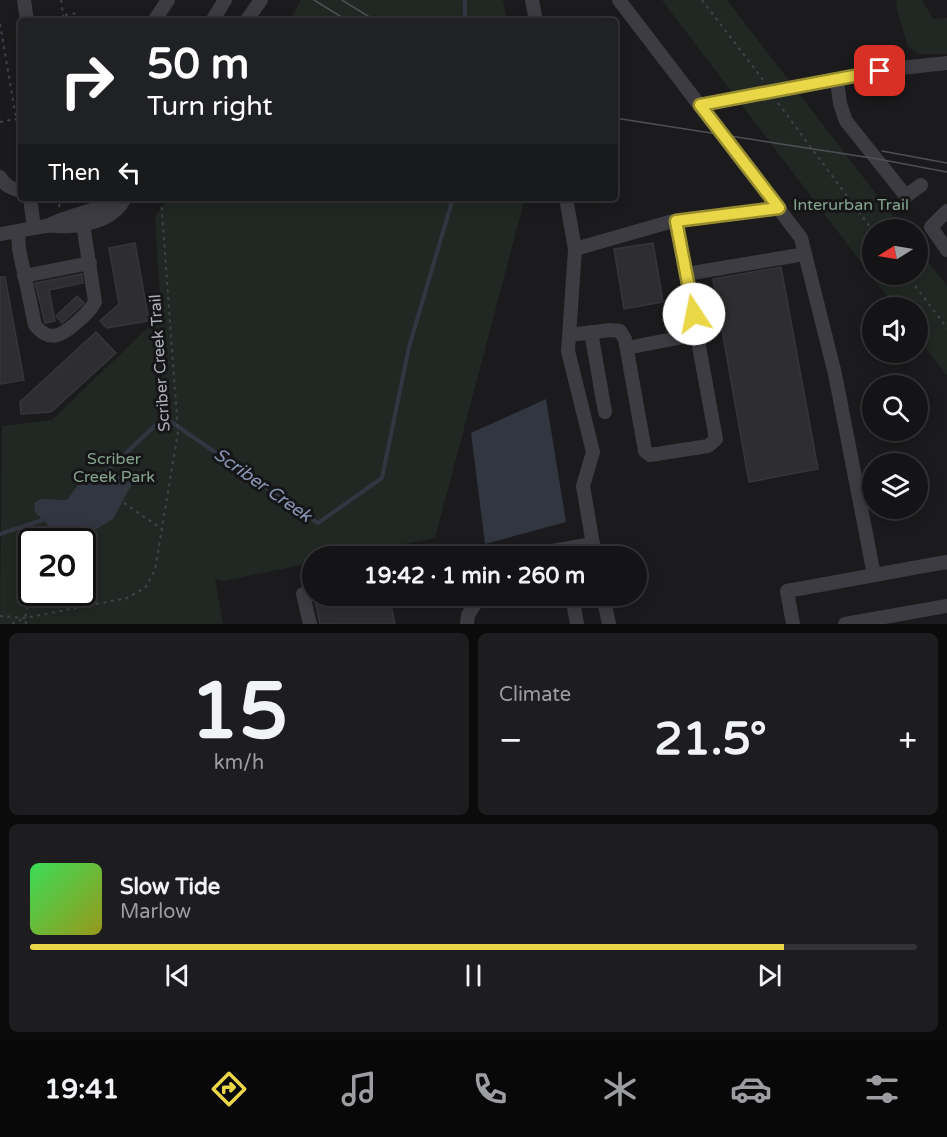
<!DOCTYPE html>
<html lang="en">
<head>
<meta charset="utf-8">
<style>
	:root { --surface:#141416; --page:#1d1d1f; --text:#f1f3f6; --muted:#9d9ea1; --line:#333335; --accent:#e9d747 }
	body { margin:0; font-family:"Varela Round",sans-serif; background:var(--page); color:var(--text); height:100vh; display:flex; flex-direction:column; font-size:22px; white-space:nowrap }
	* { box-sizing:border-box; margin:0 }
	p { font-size:20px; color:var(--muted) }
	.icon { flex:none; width:33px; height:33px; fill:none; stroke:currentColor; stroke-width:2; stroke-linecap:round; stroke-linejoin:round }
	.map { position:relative; height:624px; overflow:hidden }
	.details { display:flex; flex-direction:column; gap:9px; padding:9px; background:#0b0b0c; flex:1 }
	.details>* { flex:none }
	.banner { position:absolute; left:18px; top:18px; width:600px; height:183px; border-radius:6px; box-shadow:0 3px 15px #0003,0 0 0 2px var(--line); background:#202124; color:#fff; overflow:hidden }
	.needle { width:39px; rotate:259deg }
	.fabs { position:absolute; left:862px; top:219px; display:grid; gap:12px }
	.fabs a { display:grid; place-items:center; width:66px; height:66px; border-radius:50%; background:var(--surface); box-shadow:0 3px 15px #0003,0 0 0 2px var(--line); font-size:30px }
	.speed { position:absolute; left:18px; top:528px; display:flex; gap:12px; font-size:30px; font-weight:700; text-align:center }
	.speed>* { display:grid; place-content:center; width:78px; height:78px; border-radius:50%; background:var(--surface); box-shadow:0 3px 15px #0003,0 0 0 2px var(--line); line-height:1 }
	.speed .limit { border:3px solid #111; border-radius:9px; background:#fff; color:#111 }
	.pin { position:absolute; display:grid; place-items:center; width:51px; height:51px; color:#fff; margin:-26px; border-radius:12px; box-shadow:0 3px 9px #0006 }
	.me { position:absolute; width:66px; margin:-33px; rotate:349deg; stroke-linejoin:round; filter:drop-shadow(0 0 4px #0008) }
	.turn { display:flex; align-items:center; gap:21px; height:126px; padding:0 30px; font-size:27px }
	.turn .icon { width:78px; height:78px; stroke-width:2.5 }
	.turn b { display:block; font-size:42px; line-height:51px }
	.then { display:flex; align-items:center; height:57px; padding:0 30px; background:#0003; gap:12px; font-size:22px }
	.big { font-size:45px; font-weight:700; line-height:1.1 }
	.details .tile { flex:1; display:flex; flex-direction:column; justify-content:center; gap:9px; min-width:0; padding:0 21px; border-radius:9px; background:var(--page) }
	.details .dial { align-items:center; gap:0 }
	.dial b { font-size:78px; line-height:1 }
	.song { display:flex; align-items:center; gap:18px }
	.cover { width:72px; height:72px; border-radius:9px; background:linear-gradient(135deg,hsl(130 70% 55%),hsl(60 70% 35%)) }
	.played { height:6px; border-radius:3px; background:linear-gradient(90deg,var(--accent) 85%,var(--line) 85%) }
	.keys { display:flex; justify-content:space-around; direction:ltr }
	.heat { display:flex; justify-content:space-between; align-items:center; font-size:33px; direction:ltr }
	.details .tiles { flex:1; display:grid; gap:9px; grid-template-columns:1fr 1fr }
	.tile:last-child { grid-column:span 2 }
	.trip { position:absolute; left:302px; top:546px; width:345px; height:60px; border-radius:30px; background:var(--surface); box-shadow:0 3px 15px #0003,0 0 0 2px var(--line); font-weight:700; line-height:60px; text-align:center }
	.tabs { display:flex; height:96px; justify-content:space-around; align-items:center; background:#080809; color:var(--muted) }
	.tabs .icon { width:42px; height:42px }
	.tabs .current { color:var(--accent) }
	.tabs b { font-size:27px; color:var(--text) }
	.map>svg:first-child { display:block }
	.green { fill:#212823; fill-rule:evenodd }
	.water { fill:#313641 }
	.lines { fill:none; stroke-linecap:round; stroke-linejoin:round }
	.stream { stroke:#313641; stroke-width:4 }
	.building { fill:#2e2e31; stroke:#363539; stroke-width:1.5 }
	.path { stroke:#424249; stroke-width:2; stroke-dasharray:3 4.5; stroke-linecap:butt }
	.minor { stroke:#3c3c42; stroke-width:14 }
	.tram { stroke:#4f4f57; stroke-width:1.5 }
	.route-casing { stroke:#978c2e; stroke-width:15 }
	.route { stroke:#e9d747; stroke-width:10 }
	.labels { text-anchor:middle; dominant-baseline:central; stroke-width:6; stroke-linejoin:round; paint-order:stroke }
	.park-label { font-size:16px; fill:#86a58f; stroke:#161618 }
	.street-label { font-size:16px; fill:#aeafbb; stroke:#161618 }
	.water-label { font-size:18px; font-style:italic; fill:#8895b4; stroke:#161618 }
</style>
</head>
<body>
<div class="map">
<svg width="947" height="624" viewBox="0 0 947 624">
	<rect width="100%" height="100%" fill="#1b1b1d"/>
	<!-- green -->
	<g class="green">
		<path d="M 301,0 L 503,0 L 507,21 L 289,21 Z"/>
		<path d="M 662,0 L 727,0 L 903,229 L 873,230 L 873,274 L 918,274 L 918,249 L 947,286 L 947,376 L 918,338 L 918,308 L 895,307 Z"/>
		<path d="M 897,0 L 922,0 L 933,19 L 947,18 L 947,54 L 920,54 L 908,47 C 906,35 894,8 897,0 Z"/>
		<path d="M 168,198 L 525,198 L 435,538 L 344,556 L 312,556 L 312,563 L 222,581 L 215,578 L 223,624 L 0,624 L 2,426 L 52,420 L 161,315 L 155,217 ZM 32,542 L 82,542 L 82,592 L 32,592 Z"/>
	</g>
	<!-- water -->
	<g class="water">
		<path d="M 546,399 L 566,522 L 485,544 L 471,433 Z"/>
		<path d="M 88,471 L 106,471 L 134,480 L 113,519 L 85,536 L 72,541 L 53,541 L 47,524 L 35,512 L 34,503 L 41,499 L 67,500 Z"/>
	</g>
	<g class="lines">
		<!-- stream -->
		<g class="stream">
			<path d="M 465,0 L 465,21"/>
			<path d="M 105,473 L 164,417 L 318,523 L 382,478 L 409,347 L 453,198"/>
			<path d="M 0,534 L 45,519"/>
		</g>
	</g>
	<!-- building -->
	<g class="building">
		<path d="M 135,243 L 149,321 L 107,328 L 100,321 L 119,304 L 109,248 Z"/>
		<path d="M 653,243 L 663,302 L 624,309 L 614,249 Z"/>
		<path d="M 781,267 L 818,469 L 749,482 L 713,279 Z"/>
		<path d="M 82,274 L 83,283 L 49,290 L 55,321 L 45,323 L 35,283 Z"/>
		<path d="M 0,277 L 5,277 L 24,380 L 0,384 Z"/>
		<path d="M 77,296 L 84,303 L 62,323 L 56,316 Z"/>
		<path d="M 96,332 L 116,353 L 51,412 L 21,414 L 20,402 Z"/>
		<path d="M 314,596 L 389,596 L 395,624 L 320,624 Z"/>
	</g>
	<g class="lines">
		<!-- path -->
		<g class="path">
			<path d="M 61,0 L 64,21"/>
			<path d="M 702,0 L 764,81"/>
			<path d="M 65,15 L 77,13"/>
			<path d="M 0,24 L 21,147"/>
			<path d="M 778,103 L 873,231"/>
			<path d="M 0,122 L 21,118"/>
			<path d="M 59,207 L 61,198"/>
			<path d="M 906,274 L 947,328"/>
			<path d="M 124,503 L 162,529"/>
			<path d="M 0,616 L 25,618 L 127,598 L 145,588 L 155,570 L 178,432 L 161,198"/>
			<path d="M 12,624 L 22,619"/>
			<path d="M 26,624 L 25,618 L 31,592 L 32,575"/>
		</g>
		<!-- minor -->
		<g class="minor">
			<path d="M 24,0 L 27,21"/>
			<path d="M 532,0 L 536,21"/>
			<path d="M 619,0 L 801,238 L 835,374 L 874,575"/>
			<path d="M 154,21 L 168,0"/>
			<path d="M 212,21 L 225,0"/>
			<path d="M 246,21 L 261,0"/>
			<path d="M 837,80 L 840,104 L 846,121 L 906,196 L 921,185"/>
			<path d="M 700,105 L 901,68 L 947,63"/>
			<path d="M 0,177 C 5,186 11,188 21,191"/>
			<path d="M 30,198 L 34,228"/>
			<path d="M 566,198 L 575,249"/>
			<path d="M 947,211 L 931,227 L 947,250"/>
			<path d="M 49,225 C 73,213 99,211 122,198"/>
			<path d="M 18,231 L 19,249 L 35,325 C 49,343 61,336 76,323 C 84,316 90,311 95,302 L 83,224"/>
			<path d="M 0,234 C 15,232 31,228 46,226 C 54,225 62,227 70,226 C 91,225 115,218 125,198"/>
			<path d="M 686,274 L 805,254"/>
			<path d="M 24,276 L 90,263"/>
			<path d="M 591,332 L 605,412"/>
			<path d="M 570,335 L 610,330 L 620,331 L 625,339 L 645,451 L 650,455 L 708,446 L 716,439 L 676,221"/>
			<path d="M 627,348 L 698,334"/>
			<path d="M 523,556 L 593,544"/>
			<path d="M 595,556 L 583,486 L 593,452 L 568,351 L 575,249 L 673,221 L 779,208"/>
			<path d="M 303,594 L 310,624"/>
			<path d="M 572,596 L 577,624"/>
			<path d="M 603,596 L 609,624"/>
			<path d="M 467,624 L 468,615 L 478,599 L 498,596"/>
			<path d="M 793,624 L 787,591 L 946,562 L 947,563"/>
			<path d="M 845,624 L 947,606"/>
		</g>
		<!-- tram -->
		<g class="tram">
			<path d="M 314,0 L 348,21"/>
			<path d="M 342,0 L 376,21"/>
			<path d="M 615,118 L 878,159 L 947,172"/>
			<path d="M 882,151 L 947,163"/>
		</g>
	</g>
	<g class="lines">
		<defs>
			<path id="route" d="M 694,314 L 676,221 L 779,208 L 700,105 L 880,71"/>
		</defs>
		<!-- route casing -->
		<use href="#route" class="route-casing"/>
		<!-- route -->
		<use href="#route" class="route"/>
	</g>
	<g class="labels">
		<!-- park labels -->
		<g class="park-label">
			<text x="851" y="205">Interurban Trail</text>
			<text x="114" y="459">Scriber<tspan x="114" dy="18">Creek Park</tspan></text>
		</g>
		<!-- street labels -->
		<g class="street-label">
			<text transform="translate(160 363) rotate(-94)">Scriber Creek Trail</text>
		</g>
		<!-- water labels -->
		<g class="water-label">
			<text transform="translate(263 485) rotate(35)">Scriber Creek</text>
		</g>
	</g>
</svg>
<div class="fabs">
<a><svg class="needle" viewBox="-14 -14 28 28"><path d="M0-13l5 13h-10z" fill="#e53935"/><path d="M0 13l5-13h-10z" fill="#9d9ea1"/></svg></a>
<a><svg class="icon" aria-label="sound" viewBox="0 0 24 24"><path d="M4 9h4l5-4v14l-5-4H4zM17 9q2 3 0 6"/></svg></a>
<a><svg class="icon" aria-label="search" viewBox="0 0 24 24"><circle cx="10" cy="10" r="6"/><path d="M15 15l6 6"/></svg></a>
<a><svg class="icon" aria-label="layers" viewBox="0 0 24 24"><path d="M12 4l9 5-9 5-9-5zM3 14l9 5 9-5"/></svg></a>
</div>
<div class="speed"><div class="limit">20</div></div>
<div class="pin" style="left:880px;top:71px;background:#d93025"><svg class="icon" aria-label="arrive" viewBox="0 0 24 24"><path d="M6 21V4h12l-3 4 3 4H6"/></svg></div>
<svg class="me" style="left:694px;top:314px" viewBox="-20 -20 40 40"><circle r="19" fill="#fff"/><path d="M0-13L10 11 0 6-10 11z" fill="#e9d747"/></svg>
<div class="trip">19:42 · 1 min · 260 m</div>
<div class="banner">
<div class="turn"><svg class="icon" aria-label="right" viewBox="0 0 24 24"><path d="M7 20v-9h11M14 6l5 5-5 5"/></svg><div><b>50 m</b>Turn right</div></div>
<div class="then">Then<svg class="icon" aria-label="left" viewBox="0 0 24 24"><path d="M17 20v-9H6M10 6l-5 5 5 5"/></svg></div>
</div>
</div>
<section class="details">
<div class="tiles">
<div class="tile dial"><b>15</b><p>km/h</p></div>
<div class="tile"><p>Climate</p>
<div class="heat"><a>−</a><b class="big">21.5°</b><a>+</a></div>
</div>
<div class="tile">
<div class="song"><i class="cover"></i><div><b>Slow Tide</b><p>Marlow</p></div></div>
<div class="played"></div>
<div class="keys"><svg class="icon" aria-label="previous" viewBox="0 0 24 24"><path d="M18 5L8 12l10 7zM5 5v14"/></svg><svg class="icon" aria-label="pause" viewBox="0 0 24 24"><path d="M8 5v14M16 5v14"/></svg><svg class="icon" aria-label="next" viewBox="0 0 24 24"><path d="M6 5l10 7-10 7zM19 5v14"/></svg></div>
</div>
</div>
</section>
<nav class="tabs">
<b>19:41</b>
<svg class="icon current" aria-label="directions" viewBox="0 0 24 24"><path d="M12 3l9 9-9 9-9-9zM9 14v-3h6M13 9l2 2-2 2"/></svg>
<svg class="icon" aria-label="music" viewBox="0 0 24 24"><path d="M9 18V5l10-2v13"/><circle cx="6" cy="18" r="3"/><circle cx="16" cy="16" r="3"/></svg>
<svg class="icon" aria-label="phone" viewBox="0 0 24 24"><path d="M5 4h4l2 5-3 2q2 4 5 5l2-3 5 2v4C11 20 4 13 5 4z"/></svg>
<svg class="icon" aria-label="climate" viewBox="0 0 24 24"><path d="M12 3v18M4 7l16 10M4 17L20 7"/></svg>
<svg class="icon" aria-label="car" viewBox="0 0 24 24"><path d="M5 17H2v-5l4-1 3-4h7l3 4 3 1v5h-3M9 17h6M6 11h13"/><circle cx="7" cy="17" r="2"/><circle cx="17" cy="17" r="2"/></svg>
<svg class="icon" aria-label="filters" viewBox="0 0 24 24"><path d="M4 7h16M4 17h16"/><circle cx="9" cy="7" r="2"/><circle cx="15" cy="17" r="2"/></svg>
</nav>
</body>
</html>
